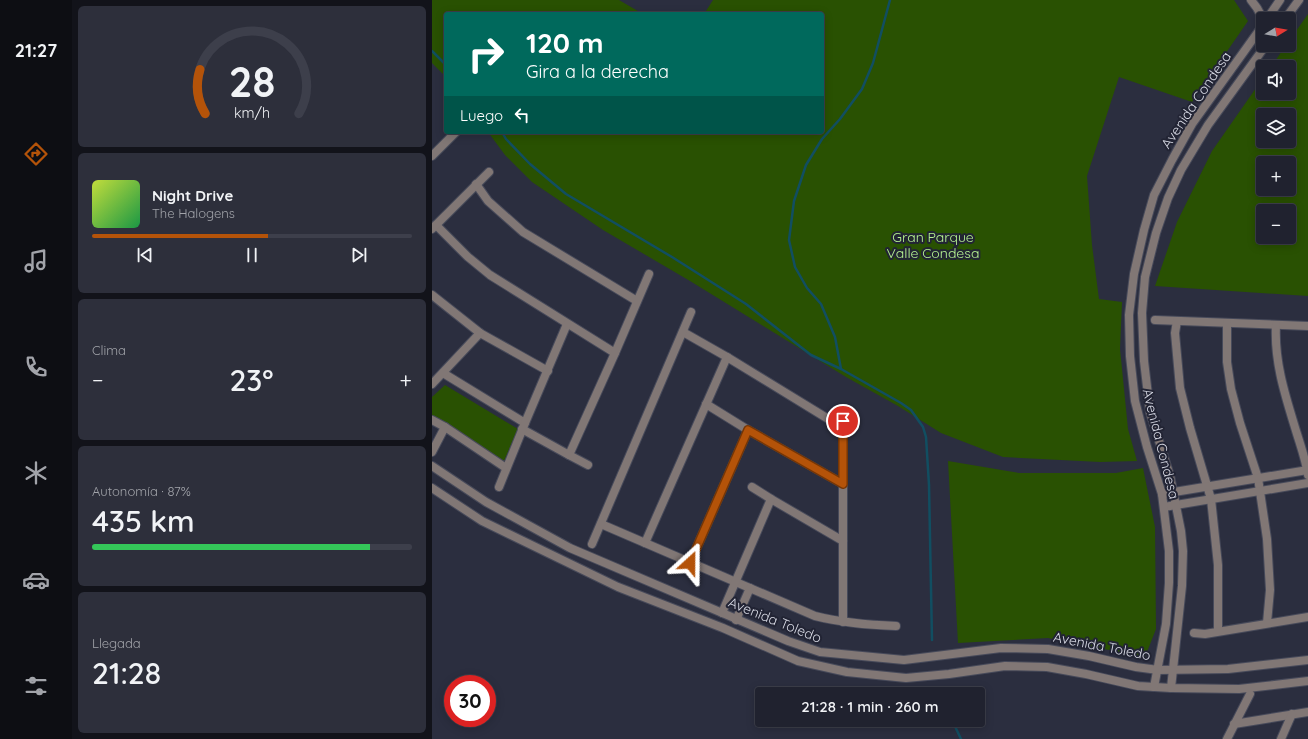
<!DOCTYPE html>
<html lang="es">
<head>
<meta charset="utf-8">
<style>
	:root { --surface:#20222f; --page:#2d2f3b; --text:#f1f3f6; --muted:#a2a4aa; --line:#3d3f4b; --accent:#b45309 }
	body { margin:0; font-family:Quicksand,sans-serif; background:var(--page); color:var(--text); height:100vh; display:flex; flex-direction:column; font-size:15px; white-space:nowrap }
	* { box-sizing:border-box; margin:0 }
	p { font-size:13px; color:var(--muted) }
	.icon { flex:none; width:22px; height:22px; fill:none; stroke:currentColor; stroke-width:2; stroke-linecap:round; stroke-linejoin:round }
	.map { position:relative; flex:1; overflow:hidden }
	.sheet { display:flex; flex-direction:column; gap:6px; padding:6px; background:#12131a; width:360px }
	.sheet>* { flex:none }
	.banner { position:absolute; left:12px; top:12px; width:380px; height:122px; border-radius:4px; box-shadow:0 2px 10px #0003,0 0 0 1px var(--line); background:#00695c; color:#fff; overflow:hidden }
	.needle { width:26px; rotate:79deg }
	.tools { position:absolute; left:824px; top:12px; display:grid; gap:8px }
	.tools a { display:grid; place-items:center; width:40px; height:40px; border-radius:4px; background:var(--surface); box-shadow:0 2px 10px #0003,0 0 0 1px var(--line); font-size:20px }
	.speed { position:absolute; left:12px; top:675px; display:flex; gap:8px; font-size:20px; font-weight:700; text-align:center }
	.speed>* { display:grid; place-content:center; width:52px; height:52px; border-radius:50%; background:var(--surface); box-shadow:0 2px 10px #0003,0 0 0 1px var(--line); line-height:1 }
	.speed .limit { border:6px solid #d22; background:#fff; color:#111 }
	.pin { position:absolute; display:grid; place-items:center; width:34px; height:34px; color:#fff; margin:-17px; border:2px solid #fff; border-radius:50%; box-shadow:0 1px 4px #0007 }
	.me { position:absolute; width:44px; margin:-22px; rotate:24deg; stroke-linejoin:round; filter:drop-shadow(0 0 3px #0008) }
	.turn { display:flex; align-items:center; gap:14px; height:84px; padding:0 16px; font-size:18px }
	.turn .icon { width:52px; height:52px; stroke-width:2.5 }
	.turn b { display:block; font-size:28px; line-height:34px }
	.then { display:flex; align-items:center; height:38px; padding:0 16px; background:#0003; gap:8px; font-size:15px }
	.big { font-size:30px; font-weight:600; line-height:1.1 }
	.sheet .tile { flex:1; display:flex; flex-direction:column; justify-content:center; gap:6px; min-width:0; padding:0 14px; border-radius:6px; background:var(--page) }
	.sheet .dial { align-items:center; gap:0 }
	.dial svg { height:104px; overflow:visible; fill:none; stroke:var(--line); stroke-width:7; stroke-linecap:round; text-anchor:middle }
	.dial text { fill:var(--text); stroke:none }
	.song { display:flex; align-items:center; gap:12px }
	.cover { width:48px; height:48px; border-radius:6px; background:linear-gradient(135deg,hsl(70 70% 55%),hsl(140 70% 35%)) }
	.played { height:4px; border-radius:2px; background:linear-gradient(90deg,var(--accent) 55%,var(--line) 55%) }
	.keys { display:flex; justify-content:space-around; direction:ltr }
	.heat { display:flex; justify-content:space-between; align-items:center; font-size:22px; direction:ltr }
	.charge { height:6px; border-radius:3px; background:linear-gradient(90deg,#34c759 87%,var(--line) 0) }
	.trip { position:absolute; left:323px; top:687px; width:230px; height:40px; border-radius:4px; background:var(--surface); box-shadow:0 2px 10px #0003,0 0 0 1px var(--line); font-weight:600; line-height:40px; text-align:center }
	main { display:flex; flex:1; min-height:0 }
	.dock { display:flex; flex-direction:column; width:72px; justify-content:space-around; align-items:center; background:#0d0e13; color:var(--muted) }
	.dock .icon { width:28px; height:28px }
	.dock .on { color:var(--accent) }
	.dock b { font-size:18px; color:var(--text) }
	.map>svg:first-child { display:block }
	.green { fill:#295102; fill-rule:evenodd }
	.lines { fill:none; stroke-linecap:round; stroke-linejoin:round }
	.stream { stroke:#114e61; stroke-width:2.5 }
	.minor-casing { stroke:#474a5a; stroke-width:10 }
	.tertiary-casing { stroke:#474a5a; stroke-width:10 }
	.minor { stroke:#817775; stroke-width:8 }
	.tertiary { stroke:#817775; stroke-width:8 }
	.route-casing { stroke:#753606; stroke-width:10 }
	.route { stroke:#b45309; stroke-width:7 }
	.labels { text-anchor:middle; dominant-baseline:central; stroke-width:4; stroke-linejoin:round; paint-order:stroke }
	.street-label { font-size:14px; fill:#d8dae5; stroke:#222434 }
	.park-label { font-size:14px; fill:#b6f391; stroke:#222434 }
</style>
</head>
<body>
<main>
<nav class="dock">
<b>21:27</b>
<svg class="icon on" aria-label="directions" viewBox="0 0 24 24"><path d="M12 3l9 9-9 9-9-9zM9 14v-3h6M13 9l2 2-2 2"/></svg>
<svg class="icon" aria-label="music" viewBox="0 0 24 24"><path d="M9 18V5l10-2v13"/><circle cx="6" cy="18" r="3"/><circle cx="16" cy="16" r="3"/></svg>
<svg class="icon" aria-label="phone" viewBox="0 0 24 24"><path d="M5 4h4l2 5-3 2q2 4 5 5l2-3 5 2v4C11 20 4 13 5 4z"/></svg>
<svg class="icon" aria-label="climate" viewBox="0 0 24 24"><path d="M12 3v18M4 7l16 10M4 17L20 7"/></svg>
<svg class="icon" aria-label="car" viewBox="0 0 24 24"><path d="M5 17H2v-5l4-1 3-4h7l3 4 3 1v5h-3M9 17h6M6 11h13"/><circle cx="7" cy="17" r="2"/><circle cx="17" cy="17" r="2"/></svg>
<svg class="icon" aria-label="filters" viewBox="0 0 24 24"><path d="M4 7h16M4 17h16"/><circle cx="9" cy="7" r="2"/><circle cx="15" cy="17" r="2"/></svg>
</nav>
<section class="sheet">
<div class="tile dial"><svg viewBox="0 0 100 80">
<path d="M14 69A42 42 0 1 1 86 69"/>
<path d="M14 69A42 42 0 0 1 10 35" stroke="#b45309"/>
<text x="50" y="56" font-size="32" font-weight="700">28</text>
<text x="50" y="72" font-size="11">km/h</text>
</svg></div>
<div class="tile">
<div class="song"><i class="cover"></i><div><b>Night Drive</b><p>The Halogens</p></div></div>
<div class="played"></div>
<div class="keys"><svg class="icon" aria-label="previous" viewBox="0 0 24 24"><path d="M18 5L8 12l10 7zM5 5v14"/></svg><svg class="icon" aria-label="pause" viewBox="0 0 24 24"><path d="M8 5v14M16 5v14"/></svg><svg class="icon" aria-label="next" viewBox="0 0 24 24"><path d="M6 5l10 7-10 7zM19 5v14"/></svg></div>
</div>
<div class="tile"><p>Clima</p>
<div class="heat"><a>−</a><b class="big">23°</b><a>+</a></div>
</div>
<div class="tile"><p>Autonomía · 87%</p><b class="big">435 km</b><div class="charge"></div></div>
<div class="tile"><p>Llegada</p><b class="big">21:28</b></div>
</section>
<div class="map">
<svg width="876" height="739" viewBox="0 0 876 739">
	<rect width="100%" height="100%" fill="#2b2e3f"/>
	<!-- green -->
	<g class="green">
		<path d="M 0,0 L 187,0 L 211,14 L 14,14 L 14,77 L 0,63 Z"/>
		<path d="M 281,0 L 802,0 L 816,21 L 760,102 L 687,77 L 655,176 L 660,245 L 667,299 L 690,302 L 688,349 L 696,429 L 705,461 L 668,462 L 571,457 L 509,433 L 466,406 L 414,377 L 258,281 L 171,230 L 100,182 L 73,155 L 56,132 L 390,132 L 390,14 L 272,14 Z"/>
		<path d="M 876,14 L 876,296 L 723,286 L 745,222 L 780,151 L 831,78 L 831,93 L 857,93 L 857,67 L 839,67 L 854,45 L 857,45 L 857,41 ZM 831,115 L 857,115 L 857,141 L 831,141 ZM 831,163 L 857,163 L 857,189 L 831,189 ZM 831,211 L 857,211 L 857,237 L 831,237 Z"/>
		<path d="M 13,385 L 86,429 L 72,461 L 0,415 L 0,397 Z"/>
		<path d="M 516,461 L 587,473 L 684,473 L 711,468 L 723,527 L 724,629 L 713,657 L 616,638 L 526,643 Z"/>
	</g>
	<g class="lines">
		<!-- stream -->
		<g class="stream">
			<path d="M 458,0 L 441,63 L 430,89 L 408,119 L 390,139 L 374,165 L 362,201 L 357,240 L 363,267 L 375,288 L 389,304 L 403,337 L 409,369 L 469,403 L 479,410 L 491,427 L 494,437 L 497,485 L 500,640"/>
			<path d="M 0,51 L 14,65"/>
			<path d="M 70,132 L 74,139 L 98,164 L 134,194 L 240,257 L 314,304 L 379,355 L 409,369"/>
			<path d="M 508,691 L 509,694"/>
			<path d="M 520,720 L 529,739"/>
		</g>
		<defs>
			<g id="minor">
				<path d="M 0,156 L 24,132"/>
				<path d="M 44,184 L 56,201 L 91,232 L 205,301"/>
				<path d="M 4,225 L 36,257 L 58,275 L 183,353"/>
				<path d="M 0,229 L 57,172"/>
				<path d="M 0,295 L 48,333 L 116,371"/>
				<path d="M 723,320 L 876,326"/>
				<path d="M 745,321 L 743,333 L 748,388 L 758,428 L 779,499 L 786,565 L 786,631"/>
				<path d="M 795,323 L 795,362 L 799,389 L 808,423 L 826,478 L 835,539 L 838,590 L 835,623"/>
				<path d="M 844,325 C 842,363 854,398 865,434 C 869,447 874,461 876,475"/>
				<path d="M 251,332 L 295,357 L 411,428"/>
				<path d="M 11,373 L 93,423"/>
				<path d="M 0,384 L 48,333"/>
				<path d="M 274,404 L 316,430 L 411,484"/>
				<path d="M 0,420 L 13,427 L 74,468"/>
				<path d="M 90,429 L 137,455 L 183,353 L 217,274"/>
				<path d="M 0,452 L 13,427"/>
				<path d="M 137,455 L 156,465"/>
				<path d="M 67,487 L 93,423 L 135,324"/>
				<path d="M 730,494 L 876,470"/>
				<path d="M 339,499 L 411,541"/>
				<path d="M 732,507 L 876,483"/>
				<path d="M 169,524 L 383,616 C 411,623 436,625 464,626"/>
				<path d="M 213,543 L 295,357"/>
				<path d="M 160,544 L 259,312"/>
				<path d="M 258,563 L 316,430"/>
				<path d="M 290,613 L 339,499 L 320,487"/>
				<path d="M 304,620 L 318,588"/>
				<path d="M 411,622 L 411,421"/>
				<path d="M 762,633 L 773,634 L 876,617"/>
				<path d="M 802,724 L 876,712"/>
				<path d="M 795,739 L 818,694"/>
				<path d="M 849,739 L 860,714"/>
			</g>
			<g id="tertiary">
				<path d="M 819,0 L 825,8 L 831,19"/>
				<path d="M 835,19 L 848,0"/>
				<path d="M 853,19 L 867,0"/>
				<path d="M 0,466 L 54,502 L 138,548 L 356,641 L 388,652 L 472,660 L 569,648 L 616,649 L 657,656 L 704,667 L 726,670 L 796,669 L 876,660"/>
				<path d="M 0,488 L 50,521 L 186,587 L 291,628 L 366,661 L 415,672 L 474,678 L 517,674 L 573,666 L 615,667 L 654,674 L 706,686 L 739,688 L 807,689 L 876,681"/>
				<path d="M 722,687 L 734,624 L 737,583 L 737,551 L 730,494 L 715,447 L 703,401 L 698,356 L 697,315 L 702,274 L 712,230 L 722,195 L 740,160 L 760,124 L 831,25"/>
				<path d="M 739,688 L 750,586 L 751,551 L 749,531 L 738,476 L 718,412 L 712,361 L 710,313 L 713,277 L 724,233 L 736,198 L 749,170 L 776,125 L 834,45"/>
			</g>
		</defs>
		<!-- minor casing -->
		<use href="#minor" class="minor-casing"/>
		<!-- tertiary casing -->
		<use href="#tertiary" class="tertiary-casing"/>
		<!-- minor -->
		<use href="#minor" class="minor"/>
		<!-- tertiary -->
		<use href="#tertiary" class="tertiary"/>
	</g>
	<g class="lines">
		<defs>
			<path id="route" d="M 258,563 L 316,430 L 411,484 L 411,421"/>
		</defs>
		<!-- route casing -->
		<use href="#route" class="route-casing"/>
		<!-- route -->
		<use href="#route" class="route"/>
	</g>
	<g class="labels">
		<!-- street labels -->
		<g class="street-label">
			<text transform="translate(764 100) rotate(-56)">Avenida Condesa</text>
			<text transform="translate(729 444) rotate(76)">Avenida Condesa</text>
			<text transform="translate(343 620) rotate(22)">Avenida Toledo</text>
			<text transform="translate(670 646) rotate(11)">Avenida Toledo</text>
		</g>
		<!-- park labels -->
		<g class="park-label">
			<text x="501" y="237">Gran Parque<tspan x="501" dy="16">Valle Condesa</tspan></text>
		</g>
	</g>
</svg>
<div class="tools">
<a><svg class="needle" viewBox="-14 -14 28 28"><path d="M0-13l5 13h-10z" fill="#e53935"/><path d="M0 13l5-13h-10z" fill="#a2a4aa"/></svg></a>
<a><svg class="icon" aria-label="sound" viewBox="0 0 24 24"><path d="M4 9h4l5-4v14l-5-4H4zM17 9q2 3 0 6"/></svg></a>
<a><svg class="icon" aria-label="layers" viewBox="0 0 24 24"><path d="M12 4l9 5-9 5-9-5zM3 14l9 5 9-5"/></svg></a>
<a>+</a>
<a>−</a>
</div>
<div class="speed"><div class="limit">30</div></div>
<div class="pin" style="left:411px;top:421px;background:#d93025"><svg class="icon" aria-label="arrive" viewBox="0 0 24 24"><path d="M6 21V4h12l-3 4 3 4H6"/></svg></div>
<svg class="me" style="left:258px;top:563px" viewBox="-20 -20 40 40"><path d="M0-17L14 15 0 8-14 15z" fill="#b45309" stroke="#fff" stroke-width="4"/></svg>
<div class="trip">21:28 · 1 min · 260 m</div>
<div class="banner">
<div class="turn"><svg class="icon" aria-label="right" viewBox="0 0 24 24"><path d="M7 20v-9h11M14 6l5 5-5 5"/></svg><div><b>120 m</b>Gira a la derecha</div></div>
<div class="then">Luego<svg class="icon" aria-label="left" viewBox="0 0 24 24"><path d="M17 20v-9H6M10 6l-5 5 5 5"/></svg></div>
</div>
</div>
</main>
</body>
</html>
